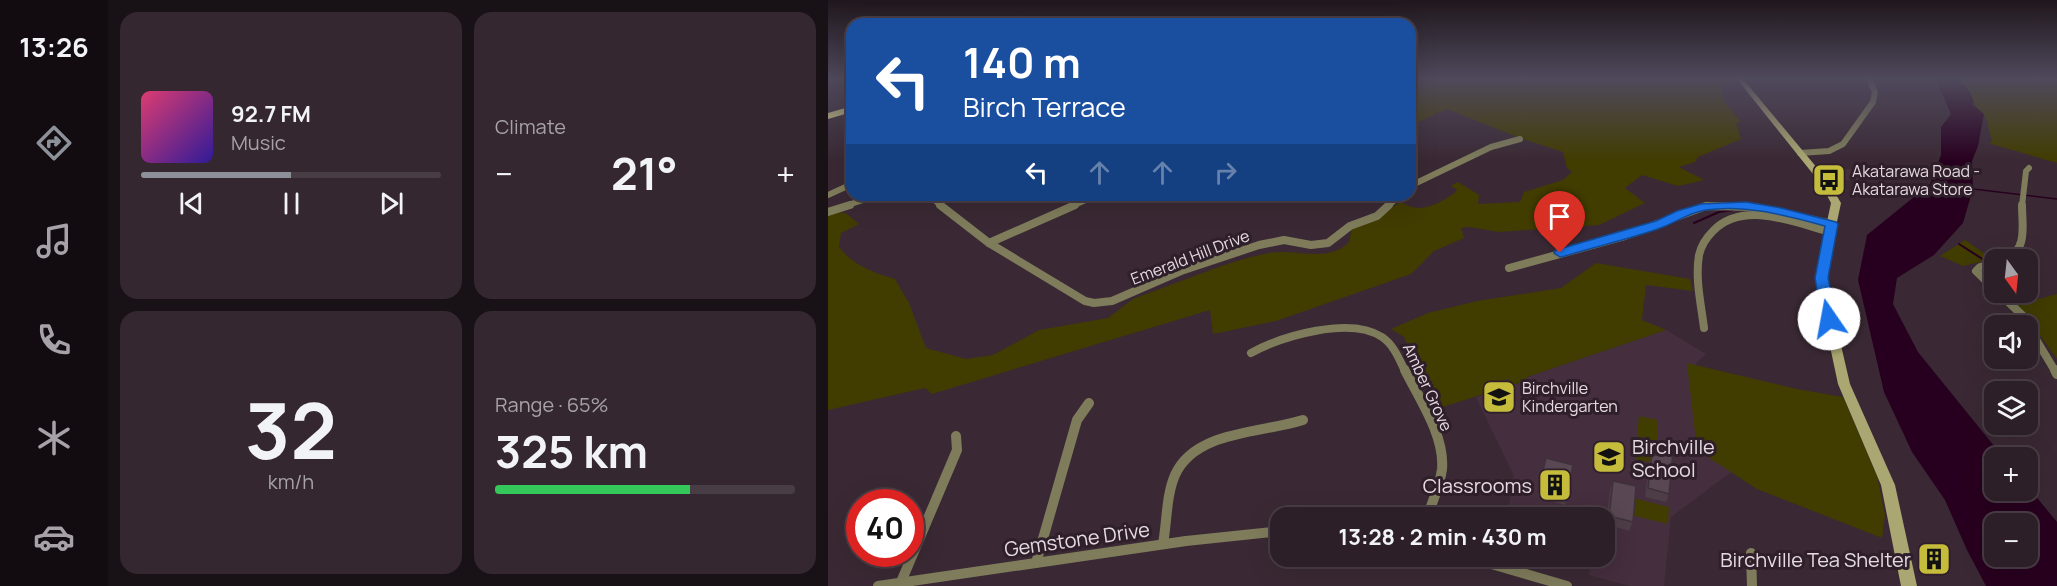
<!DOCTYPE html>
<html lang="en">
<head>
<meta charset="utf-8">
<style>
	:root { --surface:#2c1f27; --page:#34272f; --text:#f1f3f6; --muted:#a6a2a7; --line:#483d44; --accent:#8c9099 }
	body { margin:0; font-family:Manrope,sans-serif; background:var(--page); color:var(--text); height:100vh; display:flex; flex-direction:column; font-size:22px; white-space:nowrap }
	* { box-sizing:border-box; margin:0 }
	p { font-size:20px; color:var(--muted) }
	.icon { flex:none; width:33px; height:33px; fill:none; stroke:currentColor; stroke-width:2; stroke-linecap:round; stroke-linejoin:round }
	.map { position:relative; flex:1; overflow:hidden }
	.side { display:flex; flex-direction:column; gap:12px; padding:12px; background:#181115; width:720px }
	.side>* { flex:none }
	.top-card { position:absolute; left:18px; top:18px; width:570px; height:183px; border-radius:18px; box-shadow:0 6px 24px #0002,0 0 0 2px var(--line); background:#1a4fa0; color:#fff; overflow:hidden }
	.needle { width:39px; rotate:165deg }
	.fabs { position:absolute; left:1156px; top:249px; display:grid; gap:12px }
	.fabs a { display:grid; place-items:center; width:54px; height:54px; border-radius:12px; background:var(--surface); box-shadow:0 6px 24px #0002,0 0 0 2px var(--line); font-size:30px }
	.speed { position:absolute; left:18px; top:489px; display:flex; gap:12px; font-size:30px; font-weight:700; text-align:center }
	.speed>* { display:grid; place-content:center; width:78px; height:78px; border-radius:50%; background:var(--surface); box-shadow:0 6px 24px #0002,0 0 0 2px var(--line); line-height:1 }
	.speed .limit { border:9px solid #d22; background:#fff; color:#111 }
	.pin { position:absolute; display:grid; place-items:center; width:51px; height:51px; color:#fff; margin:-62px -26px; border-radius:50% 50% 50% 0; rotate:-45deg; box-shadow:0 0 6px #0007 }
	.pin .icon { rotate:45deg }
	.me { position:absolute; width:66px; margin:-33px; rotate:348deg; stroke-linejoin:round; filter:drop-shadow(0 0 4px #0008) }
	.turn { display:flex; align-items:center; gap:21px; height:126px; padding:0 18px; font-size:27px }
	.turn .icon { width:78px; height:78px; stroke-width:2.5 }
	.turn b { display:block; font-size:42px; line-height:51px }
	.lanes { display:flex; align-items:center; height:57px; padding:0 18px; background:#0003; justify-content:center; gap:30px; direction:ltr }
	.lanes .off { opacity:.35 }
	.big { font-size:45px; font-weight:700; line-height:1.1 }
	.side .tile { flex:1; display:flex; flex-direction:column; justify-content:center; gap:9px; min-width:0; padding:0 21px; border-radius:18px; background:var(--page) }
	.side .dial { align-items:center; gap:0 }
	.dial b { font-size:78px; line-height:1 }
	.song { display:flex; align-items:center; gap:18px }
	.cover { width:72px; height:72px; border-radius:9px; background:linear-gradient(135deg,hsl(340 70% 55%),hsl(250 70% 35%)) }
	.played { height:6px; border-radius:3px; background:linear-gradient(90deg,var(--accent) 50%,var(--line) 50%) }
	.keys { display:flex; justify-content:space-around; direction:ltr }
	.heat { display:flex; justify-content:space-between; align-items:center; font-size:33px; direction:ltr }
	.charge { height:9px; border-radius:4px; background:linear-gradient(90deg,#34c759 65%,var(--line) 0) }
	.side .tiles { flex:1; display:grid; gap:12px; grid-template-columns:repeat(2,1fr) }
	.trip { position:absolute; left:442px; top:507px; width:345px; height:60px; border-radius:18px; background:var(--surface); box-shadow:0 6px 24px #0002,0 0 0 2px var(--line); font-weight:700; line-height:60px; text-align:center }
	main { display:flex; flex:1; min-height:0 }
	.dock { display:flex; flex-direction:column; width:108px; justify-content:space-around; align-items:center; background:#120c10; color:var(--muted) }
	.dock .icon { width:42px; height:42px }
	.dock .selected { color:var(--accent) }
	.dock b { font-size:27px; color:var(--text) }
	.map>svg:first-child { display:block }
	.built { fill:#452e3e }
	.green { fill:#413c00 }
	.water { fill:#28001f; fill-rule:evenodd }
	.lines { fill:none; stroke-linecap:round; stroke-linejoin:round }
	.stream-far1 { stroke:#28001f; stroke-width:1.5 }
	.stream { stroke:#28001f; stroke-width:2 }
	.street-far2 { stroke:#7e7c5b; stroke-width:6 }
	.street-far1 { stroke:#7e7c5b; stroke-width:8 }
	.street { stroke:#7e7c5b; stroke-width:10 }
	.secondary { fill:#aaa772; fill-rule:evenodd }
	.highway { fill:#ece693; fill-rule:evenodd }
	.wall { fill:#4d3d47 }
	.shaded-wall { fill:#3e323a }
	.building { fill:#594753; stroke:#3e323a; stroke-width:1.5 }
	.route { fill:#1a73e8; stroke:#114b97; stroke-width:1.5 }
	.labels { text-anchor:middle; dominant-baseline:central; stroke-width:6; stroke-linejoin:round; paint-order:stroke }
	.poi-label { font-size:16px; fill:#e5dae1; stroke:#2f1f2a; text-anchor:start }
	.street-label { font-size:16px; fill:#e5dae1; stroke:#2f1f2a }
	.near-poi-label { font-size:20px; fill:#e5dae1; stroke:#2f1f2a; text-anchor:end }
	.near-street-label { font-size:20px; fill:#e5dae1; stroke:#2f1f2a }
</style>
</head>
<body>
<main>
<nav class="dock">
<b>13:26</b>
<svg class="icon selected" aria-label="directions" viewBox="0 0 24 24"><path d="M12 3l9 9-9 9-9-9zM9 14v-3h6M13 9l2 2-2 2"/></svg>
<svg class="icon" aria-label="music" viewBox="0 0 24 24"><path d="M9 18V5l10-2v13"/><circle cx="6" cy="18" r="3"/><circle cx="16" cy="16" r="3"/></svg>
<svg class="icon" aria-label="phone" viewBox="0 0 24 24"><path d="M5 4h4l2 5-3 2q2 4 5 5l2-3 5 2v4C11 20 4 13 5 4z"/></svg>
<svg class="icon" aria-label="climate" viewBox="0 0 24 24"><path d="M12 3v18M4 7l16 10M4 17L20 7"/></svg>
<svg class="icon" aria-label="car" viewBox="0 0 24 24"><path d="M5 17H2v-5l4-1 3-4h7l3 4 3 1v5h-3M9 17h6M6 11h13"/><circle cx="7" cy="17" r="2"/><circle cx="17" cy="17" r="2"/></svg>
</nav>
<section class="side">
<div class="tiles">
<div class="tile">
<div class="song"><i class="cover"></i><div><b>92.7 FM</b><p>Music</p></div></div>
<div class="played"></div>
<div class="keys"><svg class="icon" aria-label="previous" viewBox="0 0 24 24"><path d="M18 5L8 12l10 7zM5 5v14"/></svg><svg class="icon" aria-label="pause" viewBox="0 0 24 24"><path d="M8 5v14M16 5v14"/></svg><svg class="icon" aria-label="next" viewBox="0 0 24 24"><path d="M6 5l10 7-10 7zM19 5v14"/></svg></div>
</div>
<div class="tile"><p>Climate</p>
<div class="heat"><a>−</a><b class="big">21°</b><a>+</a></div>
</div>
<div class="tile dial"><b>32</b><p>km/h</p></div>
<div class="tile"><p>Range · 65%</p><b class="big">325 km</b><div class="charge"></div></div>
</div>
</section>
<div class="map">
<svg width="1229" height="586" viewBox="0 0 1229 586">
	<rect width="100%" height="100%" fill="#3a2934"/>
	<!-- built -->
	<g class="built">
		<path d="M 1031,169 L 1046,179 L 1003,181 L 994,170 Z"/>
		<path d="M 838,330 L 878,354 L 868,363 L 880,430 L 865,444 L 906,470 L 843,517 L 836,586 L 802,586 L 761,575 L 764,557 L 777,556 L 777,518 L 724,517 L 681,506 L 686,476 L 648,397 L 697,381 L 699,377 Z"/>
	</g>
	<!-- green -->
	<g class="green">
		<path d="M 582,79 L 905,79 L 909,83 L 893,86 L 896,101 L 913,122 L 908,123 L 913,139 L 870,157 L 867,162 L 851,167 L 876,180 L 850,186 L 814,175 L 797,188 L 817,203 L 771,225 L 671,232 L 641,227 L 633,228 L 636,238 L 606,251 L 583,274 L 448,321 L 385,334 L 382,310 L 104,394 L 97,388 L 0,410 L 0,212 L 18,213 L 31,224 L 13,233 L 11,247 C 26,266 44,272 67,279 L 81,303 L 98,348 L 138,359 L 165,355 L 211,330 L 280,318 L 305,299 L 318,294 C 358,280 399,261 441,253 C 467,248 500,264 521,242 L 524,228 L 552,216 L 572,202 C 577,204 584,208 590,208 C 600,209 623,198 629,190 L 623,186 L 630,182 L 651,195 L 650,204 L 692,202 L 696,192 L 735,180 L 744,172 L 739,168 L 735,152 L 692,138 L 619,109 L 582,126 Z"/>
		<path d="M 1132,79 L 1229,79 L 1229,163 L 1160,143 L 1164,142 L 1158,118 L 1146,104 Z"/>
		<path d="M 1137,240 L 1165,259 L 1135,266 L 1112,256 Z"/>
		<path d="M 768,263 L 862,279 L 865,291 L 818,285 L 814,320 L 838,330 L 699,377 L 697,381 L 608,409 L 576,337 L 563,329 L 600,313 L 649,301 L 733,288 Z"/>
		<path d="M 1229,294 L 1229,359 L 1187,301 L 1200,302 Z"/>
		<path d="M 859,363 L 969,389 L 1015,397 L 1049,476 L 1057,515 L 1054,538 L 929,489 L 869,450 Z"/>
		<path d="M 811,416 L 830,420 L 828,464 L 807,459 Z"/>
		<path d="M 805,498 L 841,507 L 840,524 L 803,515 Z"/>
	</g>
	<!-- water -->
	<path class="water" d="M 1108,79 L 1131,79 L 1142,92 L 1146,102 L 1144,104 L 1156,114 L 1150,146 L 1144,161 L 1145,189 L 1135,223 L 1106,255 L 1069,278 L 1065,304 L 1090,352 L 1175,457 L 1167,458 L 1167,490 L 1200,490 L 1200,487 L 1229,522 L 1229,586 L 1158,586 L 1139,550 L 1117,500 L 1084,452 L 1056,392 L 1030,280 L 1039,235 L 1102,184 L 1113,155 L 1113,127 L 1123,114 ZM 1167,524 L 1200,524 L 1200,556 L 1167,556 Z"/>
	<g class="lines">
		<!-- stream-far1 -->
		<path class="stream-far1" d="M 1137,188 L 1229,199"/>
		<!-- stream -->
		<g class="stream">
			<path d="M 866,223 L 891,212 L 905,210"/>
			<path d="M 1131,244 L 1156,260"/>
		</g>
		<!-- street-far2 -->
		<g class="street-far2">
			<path d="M 972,153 L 1001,151 L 1015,144 L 1045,102 L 1047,92 L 1041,79"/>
			<path d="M 582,186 L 663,147 L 692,139"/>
			<path d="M 0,195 L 24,184"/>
			<path d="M 100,195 L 114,206"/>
			<path d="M 17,206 L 50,195"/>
			<path d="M 244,206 L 269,195"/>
			<path d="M 560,206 L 572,195"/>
			<path d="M 877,206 L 918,206"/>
			<path d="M 1194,206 L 1198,171 L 1201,168"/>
		</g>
		<!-- street-far1 -->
		<g class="street-far1">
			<path d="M 112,205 L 161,243 L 257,301 L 266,303 L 284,301 L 353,271 L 431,245 L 456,240 L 483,245 L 500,243 L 522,226 L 549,216 L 561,205"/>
			<path d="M 0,212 L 22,205"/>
			<path d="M 161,243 L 247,205"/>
			<path d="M 1178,260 C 1200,248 1194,226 1194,205"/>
			<path d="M 1167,263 L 1152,267 L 1148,271 L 1167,290"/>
			<path d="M 681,268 L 794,237 L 878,206 L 926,207 L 1004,224"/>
			<path d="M 1170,292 L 1194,315 L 1200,326"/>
			<path d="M 1200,326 L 1227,371"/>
			<path d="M 876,328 C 873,304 867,279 871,255 C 873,246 878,238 885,231 C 915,200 966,222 1002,232"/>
			<path d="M 423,353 C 454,336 522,316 554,337 C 566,345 571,359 577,371"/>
		</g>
		<!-- street -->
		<g class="street">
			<path d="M 577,370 C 591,398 617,436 614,469 C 612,486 604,502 599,518"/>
			<path d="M 1227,370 L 1229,374"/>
			<path d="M 335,544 C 339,522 338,496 347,475 C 367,430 435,433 475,420"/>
			<path d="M 923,553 L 924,586"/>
			<path d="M 636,556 L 739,586"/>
			<path d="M 208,563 L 249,420 L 261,403"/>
			<path d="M 73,582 L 129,450 L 128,436"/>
			<path d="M 50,586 L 358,541 L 453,531"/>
		</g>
		<!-- secondary -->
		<path class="secondary" d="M 909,79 L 915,79 L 1000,181 L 1013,203 L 1000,264 L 999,285 L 1022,384 L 1067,485 L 1089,586 L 1073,586 L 1053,485 L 1010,384 L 989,285 L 990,264 L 1003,203 L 993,184 Z"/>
		<!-- highway -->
		<path class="highway" d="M 24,106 L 24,112 L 0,119 L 0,113 Z"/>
	</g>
	<!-- wall -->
	<g class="wall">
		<path d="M 658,387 L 685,399 L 662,406 L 657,396 Z"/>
		<path d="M 833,448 L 841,494 L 838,502 L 817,497 L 821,463 L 824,454 L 830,456 Z"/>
		<path d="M 785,481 L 805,522 L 801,531 L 778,524 L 782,490 Z"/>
		<path d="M 711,488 L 739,496 L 737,505 L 710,497 Z"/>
		<path d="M 1103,550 L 1115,561 L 1112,564 L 1102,562 L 1100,553 Z"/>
	</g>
	<!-- shaded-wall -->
	<path class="shaded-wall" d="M 686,390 L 685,399 L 662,406 L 663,396 Z"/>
	<!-- building -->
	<g class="building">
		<path d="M 680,380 L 686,390 L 663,396 L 658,387 Z"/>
		<path d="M 833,448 L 845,451 L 841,494 L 820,488 L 824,454 L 832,456 Z"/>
		<path d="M 718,458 L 745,465 L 739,496 L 711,488 Z"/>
		<path d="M 785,481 L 808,486 L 805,522 L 781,516 Z"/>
		<path d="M 1103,550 L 1113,552 L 1115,561 L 1105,559 Z"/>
	</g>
	<!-- sky -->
	<linearGradient id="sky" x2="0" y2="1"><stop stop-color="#20171d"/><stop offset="0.49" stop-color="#4f495c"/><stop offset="1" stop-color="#4f495c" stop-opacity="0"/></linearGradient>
	<rect width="1229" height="161" fill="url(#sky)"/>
	<!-- route -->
	<path class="route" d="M 918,202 L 953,208 L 1008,222 L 1010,224 L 1000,278 L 1009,319 L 1006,323 L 1001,324 L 994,319 L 987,278 L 997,226 C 959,216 918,204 878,210 C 863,212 850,221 835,227 C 803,239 769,246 737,256 L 732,257 L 726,253 L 728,250 L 828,221 L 849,211 L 873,204 Z"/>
	<!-- icons -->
	<defs>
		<symbol id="bus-square" viewBox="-11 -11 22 22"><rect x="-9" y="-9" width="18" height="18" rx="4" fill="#c6bc3c" stroke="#2f1f2a"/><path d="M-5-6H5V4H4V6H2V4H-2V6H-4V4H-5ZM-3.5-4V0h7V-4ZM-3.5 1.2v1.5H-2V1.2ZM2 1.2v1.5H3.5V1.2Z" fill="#111"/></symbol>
		<symbol id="school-square" viewBox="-11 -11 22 22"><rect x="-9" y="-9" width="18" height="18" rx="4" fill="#c6bc3c" stroke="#2f1f2a"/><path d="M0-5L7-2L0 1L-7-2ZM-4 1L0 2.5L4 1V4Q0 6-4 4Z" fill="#111"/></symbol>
		<symbol id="building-square" viewBox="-11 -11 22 22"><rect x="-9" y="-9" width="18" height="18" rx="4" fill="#c6bc3c" stroke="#2f1f2a"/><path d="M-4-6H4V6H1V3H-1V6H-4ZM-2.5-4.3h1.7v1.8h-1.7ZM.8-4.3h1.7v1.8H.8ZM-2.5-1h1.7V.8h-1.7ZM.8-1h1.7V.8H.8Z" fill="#111"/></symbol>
	</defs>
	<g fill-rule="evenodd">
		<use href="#bus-square" x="982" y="161" width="38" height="38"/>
		<use href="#school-square" x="652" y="378" width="38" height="38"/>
		<use href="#school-square" x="762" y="438" width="38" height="38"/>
		<use href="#building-square" x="708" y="466" width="38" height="38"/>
		<use href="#building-square" x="1087" y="540" width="38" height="38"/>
	</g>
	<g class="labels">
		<!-- poi labels -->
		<g class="poi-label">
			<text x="1024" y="171">Akatarawa Road -<tspan x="1024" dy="18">Akatarawa Store</tspan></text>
			<text x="694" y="388">Birchville<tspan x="694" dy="18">Kindergarten</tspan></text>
		</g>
		<!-- street labels -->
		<g class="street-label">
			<text transform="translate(362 257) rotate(-21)">Emerald Hill Drive</text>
			<text transform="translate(600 387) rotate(65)">Amber Grove</text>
		</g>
		<!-- near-poi labels -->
		<g class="near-poi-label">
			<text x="804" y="446" text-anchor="start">Birchville<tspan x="804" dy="23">School</tspan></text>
			<text x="704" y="485">Classrooms</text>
			<text x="1083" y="559">Birchville Tea Shelter</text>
		</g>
		<!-- near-street labels -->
		<g class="near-street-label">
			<text transform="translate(249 539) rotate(-8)">Gemstone Drive</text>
		</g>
	</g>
</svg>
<div class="fabs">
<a><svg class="needle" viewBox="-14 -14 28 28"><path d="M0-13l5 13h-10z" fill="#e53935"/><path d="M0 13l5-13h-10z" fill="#a6a2a7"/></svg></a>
<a><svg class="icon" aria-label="sound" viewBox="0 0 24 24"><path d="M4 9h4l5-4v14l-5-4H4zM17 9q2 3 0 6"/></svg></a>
<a><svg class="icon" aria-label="layers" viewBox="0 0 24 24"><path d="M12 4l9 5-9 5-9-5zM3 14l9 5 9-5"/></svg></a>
<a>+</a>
<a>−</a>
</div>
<div class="speed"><div class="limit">40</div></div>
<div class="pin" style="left:732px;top:253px;background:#d93025"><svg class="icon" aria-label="arrive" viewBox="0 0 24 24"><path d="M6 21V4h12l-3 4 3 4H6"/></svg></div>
<svg class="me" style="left:1001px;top:319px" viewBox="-20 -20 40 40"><circle r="19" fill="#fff"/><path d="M0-13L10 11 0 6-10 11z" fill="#1a73e8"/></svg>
<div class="trip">13:28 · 2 min · 430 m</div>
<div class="top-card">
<div class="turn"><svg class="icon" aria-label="left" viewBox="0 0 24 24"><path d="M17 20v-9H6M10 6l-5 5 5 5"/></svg><div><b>140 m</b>Birch Terrace</div></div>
<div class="lanes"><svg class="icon" aria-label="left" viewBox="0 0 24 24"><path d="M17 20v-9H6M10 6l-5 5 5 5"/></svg><svg class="icon off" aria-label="ahead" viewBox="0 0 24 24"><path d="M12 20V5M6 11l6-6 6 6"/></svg><svg class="icon off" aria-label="ahead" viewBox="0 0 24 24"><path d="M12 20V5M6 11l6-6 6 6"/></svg><svg class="icon off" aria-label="right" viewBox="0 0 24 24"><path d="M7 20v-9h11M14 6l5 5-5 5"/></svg></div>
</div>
</div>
</main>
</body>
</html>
